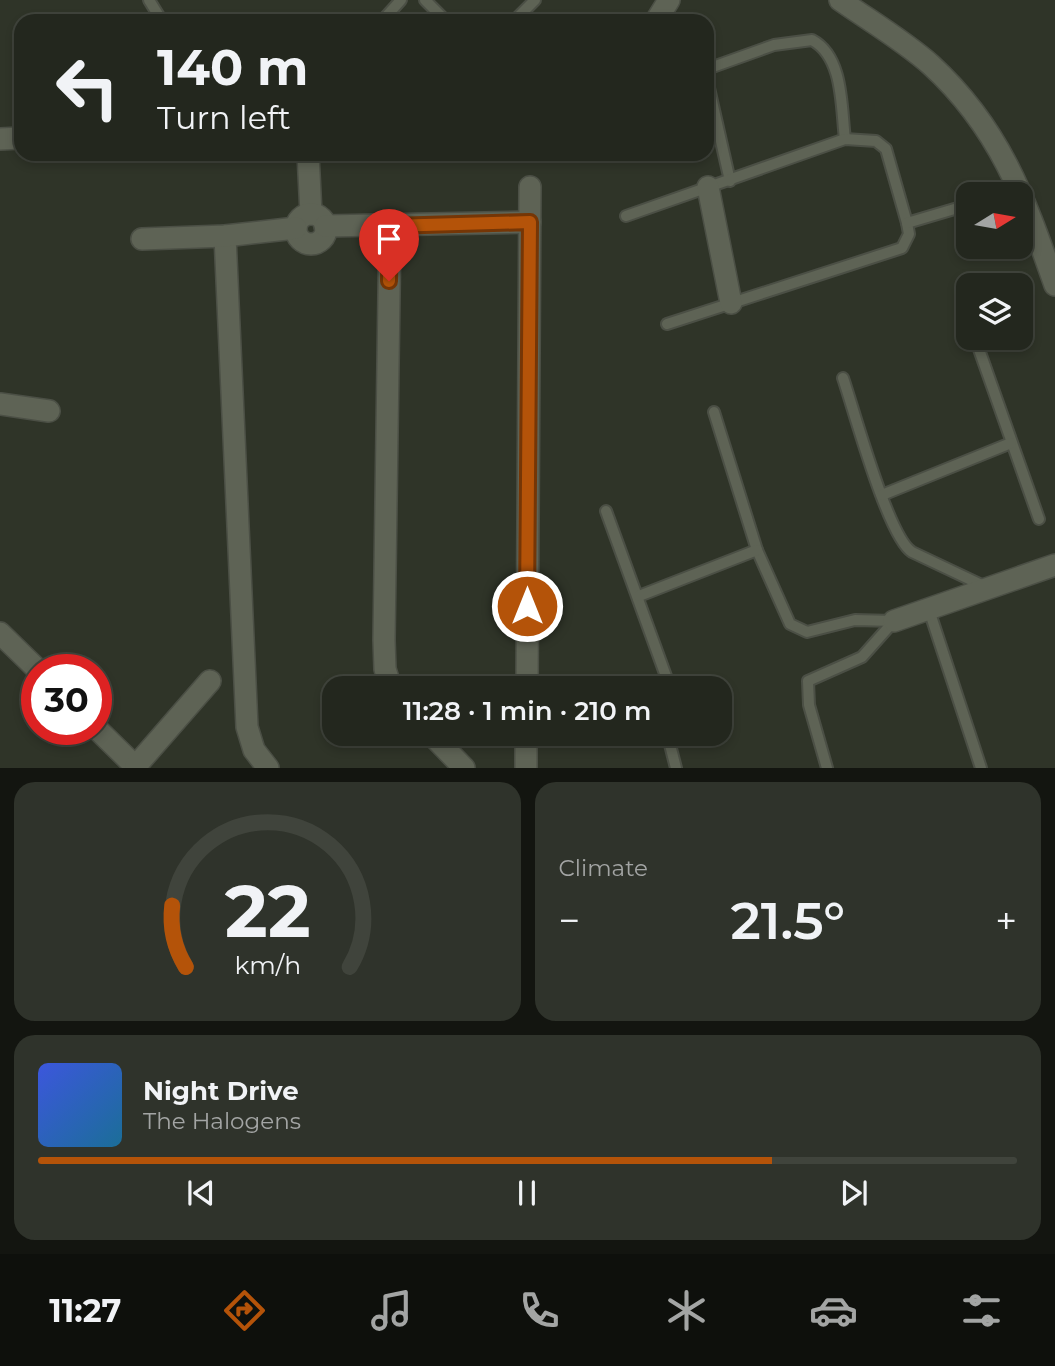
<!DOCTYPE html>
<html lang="en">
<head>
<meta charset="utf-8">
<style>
	:root { --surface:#23271e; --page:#2f332b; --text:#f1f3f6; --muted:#a3a5a4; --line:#40443c; --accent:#b45309 }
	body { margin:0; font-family:Montserrat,sans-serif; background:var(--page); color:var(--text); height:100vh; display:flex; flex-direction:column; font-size:26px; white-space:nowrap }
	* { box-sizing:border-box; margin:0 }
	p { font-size:23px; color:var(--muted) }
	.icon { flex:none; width:38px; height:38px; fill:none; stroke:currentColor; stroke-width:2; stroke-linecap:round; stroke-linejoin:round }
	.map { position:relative; height:768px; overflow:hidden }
	.sheet { display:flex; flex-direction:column; gap:14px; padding:14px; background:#131510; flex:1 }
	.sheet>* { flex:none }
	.hud { position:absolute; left:14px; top:14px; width:700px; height:147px; border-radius:21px; box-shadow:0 4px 10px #0003,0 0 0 2px var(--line); background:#23271e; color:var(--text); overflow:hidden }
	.needle { width:46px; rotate:79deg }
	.fabs { position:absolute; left:956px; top:182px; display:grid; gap:14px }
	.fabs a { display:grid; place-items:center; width:77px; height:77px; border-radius:14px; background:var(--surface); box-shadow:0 4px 10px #0003,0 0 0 2px var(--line); font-size:35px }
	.speed { position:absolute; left:21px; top:654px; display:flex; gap:14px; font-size:35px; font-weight:700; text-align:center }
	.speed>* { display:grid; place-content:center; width:91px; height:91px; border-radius:50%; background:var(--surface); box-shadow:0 4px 10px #0003,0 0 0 2px var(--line); line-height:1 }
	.speed .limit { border:10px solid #d22; background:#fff; color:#111 }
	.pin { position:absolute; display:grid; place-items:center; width:60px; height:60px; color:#fff; margin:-72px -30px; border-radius:50% 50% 50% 0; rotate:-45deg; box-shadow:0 0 7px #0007 }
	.pin .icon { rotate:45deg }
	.me { position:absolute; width:77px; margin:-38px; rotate:0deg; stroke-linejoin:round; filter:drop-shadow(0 0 5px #0008) }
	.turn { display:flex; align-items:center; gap:24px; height:147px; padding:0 28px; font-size:32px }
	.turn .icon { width:91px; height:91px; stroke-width:2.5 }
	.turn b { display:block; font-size:49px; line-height:60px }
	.big { font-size:52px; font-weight:600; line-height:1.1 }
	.sheet .card { flex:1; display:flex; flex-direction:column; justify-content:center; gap:10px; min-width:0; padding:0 24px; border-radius:21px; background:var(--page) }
	.sheet .dial { align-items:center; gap:0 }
	.dial svg { height:182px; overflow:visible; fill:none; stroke:var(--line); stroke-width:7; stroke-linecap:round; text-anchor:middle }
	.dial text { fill:var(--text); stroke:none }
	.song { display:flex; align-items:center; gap:21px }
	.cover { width:84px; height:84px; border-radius:10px; background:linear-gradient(135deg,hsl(230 70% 55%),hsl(200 70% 35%)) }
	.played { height:7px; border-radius:4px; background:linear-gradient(90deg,var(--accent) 75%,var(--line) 75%) }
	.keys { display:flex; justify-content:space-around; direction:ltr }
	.heat { display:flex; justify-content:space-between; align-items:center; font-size:38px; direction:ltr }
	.sheet .tiles { flex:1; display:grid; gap:14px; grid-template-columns:1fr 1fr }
	.card:last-child { grid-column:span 2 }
	.trip { position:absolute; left:322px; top:676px; width:410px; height:70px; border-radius:21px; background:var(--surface); box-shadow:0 4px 10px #0003,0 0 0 2px var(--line); font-weight:600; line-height:70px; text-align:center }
	.dock { display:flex; height:112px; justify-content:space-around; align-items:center; background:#0e100c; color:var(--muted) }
	.dock .icon { width:49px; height:49px }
	.dock .selected { color:var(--accent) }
	.dock b { font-size:32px; color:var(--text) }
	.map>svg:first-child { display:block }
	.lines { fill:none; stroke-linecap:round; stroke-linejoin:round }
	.lane-casing { stroke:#4b4f45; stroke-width:14 }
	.street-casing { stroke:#4b4f45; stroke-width:24 }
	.lane { stroke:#5e6355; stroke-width:10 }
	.street { stroke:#5e6355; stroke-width:21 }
	.route-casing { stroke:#753606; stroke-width:18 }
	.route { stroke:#b45309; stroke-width:12 }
</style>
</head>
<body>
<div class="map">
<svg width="1055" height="768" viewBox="0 0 1055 768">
	<rect width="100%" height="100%" fill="#2f3428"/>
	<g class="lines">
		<defs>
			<g id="lane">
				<path d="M 149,0 L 162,21"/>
				<path d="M 425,0 L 446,21"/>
				<path d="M 382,21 L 401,0"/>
				<path d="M 514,21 L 535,0"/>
				<path d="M 707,69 L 774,45 L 812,40 C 844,57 841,108 845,139"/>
				<path d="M 707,79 L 730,181"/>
				<path d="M 626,216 L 845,139 L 876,141 L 886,149 L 907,223 L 909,234 L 902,248 L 667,324"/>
				<path d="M 907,223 L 968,205"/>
				<path d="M 975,338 L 1039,519"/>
				<path d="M 843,378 C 854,410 888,537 912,552 L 988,588"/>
				<path d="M 714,412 L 757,550 L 790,624 L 807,632 L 855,620 L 894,621"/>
				<path d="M 882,495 L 1011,443"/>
				<path d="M 606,511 L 667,679"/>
				<path d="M 639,596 L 757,550"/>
				<path d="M 929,610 L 981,768"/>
				<path d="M 667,733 L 676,768"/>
				<path d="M 827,768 L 809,705 L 808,681 L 862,657 L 894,621"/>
			</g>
			<g id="street">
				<path d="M 840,0 C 870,21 904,41 931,65 C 1001,129 1025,200 1055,285"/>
				<path d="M 656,21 L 669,0"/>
				<path d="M 0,139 L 21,138"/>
				<path d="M 308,154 L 311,214"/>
				<path d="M 708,187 L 731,303"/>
				<circle cx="311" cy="229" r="15"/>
				<path d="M 325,226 L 530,222"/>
				<path d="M 390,226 L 384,640 L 385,669 L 391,688"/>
				<path d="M 225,236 L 247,727 L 254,750 L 268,768"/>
				<path d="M 142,239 L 225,236 L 296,228"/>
				<path d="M 0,404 L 49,411"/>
				<path d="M 894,621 L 1055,565"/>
				<path d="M 0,633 L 38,670"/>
				<path d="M 527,688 L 530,187"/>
				<path d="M 96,728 L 137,768"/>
				<path d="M 430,733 L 464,768"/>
				<path d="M 136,766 L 210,681"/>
				<path d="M 526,768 L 526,733"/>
			</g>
		</defs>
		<!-- lane casing -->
		<use href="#lane" class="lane-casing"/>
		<!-- street casing -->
		<use href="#street" class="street-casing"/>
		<!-- lane -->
		<use href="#lane" class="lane"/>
		<!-- street -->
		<use href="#street" class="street"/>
	</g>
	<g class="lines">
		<defs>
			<path id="route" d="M 389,281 L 390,226 L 530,222 L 527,606"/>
		</defs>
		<!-- route casing -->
		<use href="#route" class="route-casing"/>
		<!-- route -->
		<use href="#route" class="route"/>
	</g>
</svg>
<div class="fabs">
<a><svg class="needle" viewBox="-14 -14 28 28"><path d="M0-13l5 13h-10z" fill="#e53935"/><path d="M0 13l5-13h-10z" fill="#a3a5a4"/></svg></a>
<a><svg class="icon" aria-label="layers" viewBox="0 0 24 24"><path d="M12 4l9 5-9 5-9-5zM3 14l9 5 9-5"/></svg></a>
</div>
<div class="speed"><div class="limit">30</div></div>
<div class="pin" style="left:389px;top:281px;background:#d93025"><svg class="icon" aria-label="arrive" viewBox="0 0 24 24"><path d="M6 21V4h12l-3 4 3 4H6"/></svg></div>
<svg class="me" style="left:527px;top:606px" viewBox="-20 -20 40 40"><circle r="17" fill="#b45309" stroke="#fff" stroke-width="3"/><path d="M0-11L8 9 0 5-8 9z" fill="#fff"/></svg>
<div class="trip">11:28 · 1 min · 210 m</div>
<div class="hud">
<div class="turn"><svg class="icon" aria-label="left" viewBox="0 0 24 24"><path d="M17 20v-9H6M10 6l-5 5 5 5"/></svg><div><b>140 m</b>Turn left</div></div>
</div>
</div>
<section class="sheet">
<div class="tiles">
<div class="card dial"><svg viewBox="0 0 100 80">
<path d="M14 69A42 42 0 1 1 86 69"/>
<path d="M14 69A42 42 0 0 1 8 42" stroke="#b45309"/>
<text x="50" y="56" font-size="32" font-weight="700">22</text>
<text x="50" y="72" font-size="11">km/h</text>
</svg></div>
<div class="card"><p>Climate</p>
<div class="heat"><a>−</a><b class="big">21.5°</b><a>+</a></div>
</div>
<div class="card">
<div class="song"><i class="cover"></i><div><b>Night Drive</b><p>The Halogens</p></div></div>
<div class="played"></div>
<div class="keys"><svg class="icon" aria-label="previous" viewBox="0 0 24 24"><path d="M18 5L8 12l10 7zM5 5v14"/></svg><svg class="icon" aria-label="pause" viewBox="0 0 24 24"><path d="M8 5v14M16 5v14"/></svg><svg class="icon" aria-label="next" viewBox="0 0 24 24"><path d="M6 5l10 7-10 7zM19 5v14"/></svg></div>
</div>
</div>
</section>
<nav class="dock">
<b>11:27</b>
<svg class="icon selected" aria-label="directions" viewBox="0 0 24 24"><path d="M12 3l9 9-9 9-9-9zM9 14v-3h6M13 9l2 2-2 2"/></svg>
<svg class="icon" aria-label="music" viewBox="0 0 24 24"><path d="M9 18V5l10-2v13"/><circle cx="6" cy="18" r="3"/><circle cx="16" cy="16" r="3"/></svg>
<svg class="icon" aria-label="phone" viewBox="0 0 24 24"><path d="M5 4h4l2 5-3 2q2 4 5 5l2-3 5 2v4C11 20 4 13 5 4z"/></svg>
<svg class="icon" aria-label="climate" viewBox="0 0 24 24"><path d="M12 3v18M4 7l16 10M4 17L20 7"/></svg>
<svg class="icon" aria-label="car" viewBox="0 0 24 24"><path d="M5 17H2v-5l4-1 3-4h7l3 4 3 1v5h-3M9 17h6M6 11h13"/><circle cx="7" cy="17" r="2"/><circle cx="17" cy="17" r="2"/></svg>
<svg class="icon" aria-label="filters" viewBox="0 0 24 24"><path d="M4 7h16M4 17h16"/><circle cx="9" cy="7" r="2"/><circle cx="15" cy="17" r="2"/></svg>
</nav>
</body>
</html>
